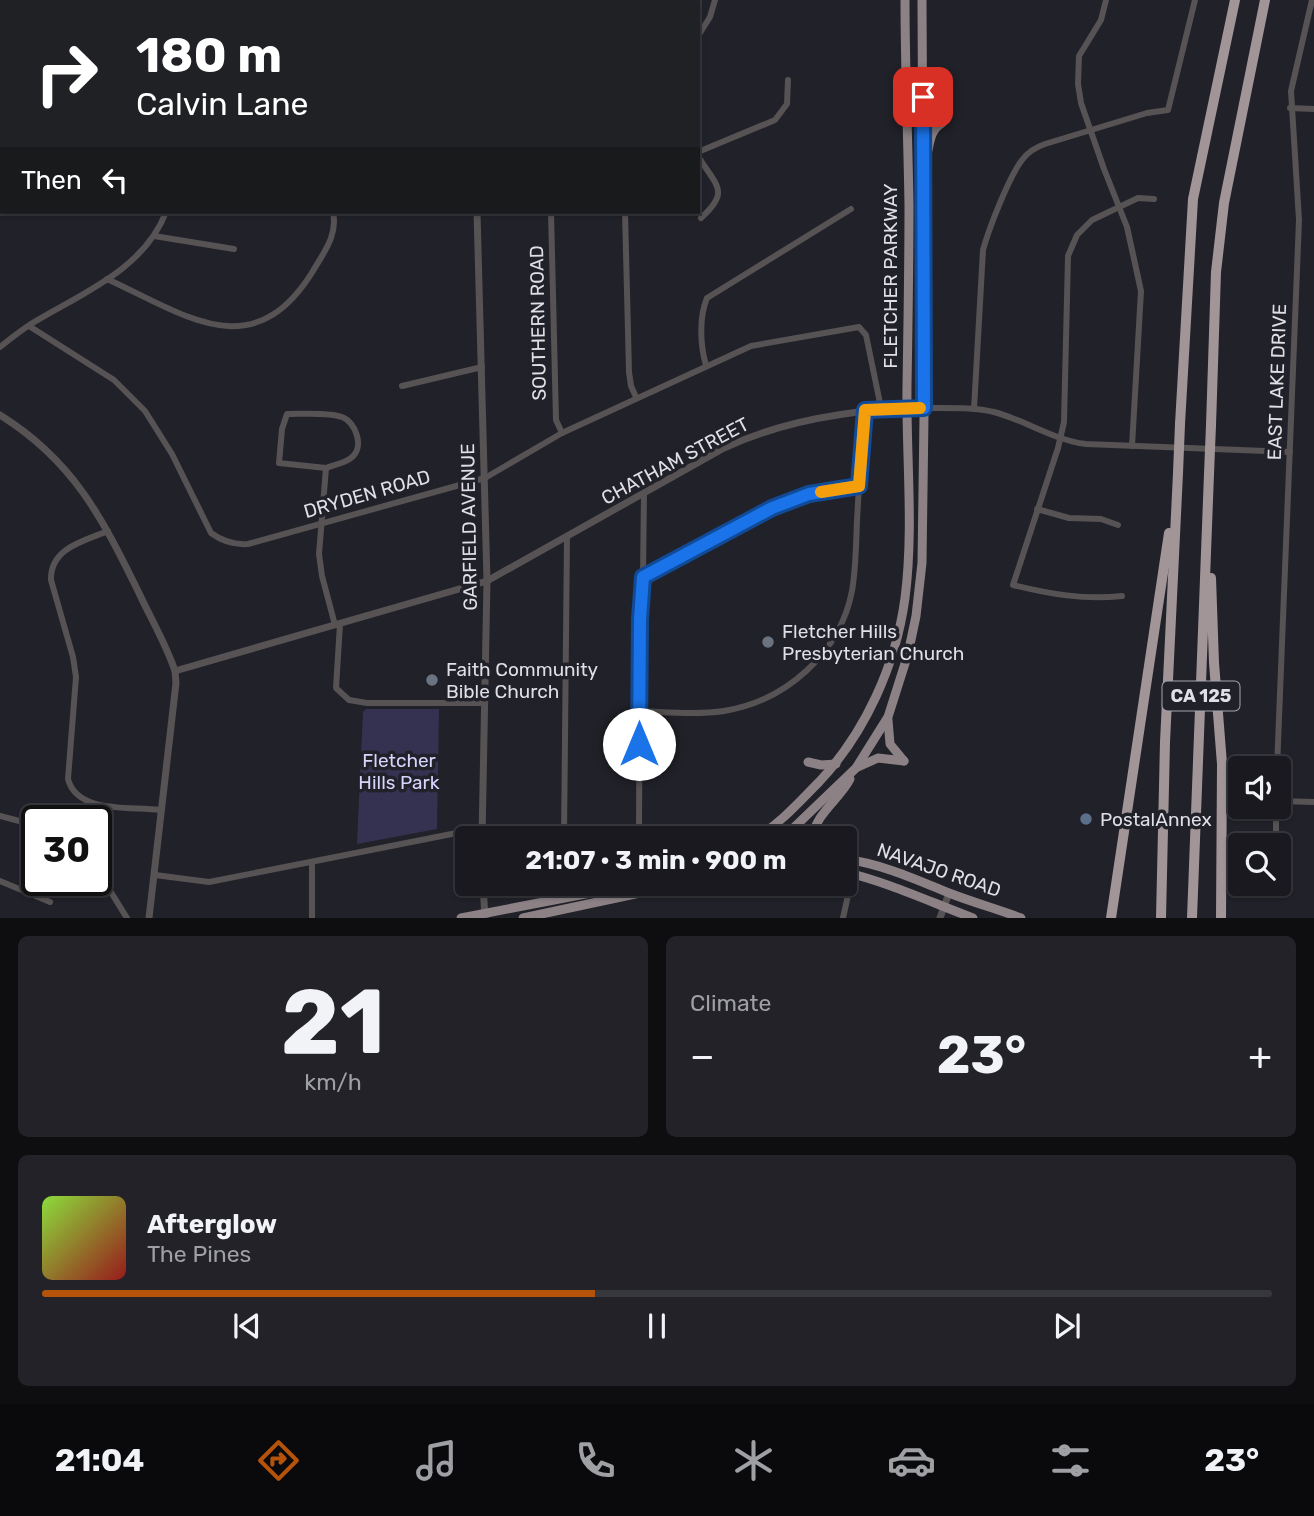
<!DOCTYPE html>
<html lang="en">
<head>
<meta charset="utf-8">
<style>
	:root { --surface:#19191f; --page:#222228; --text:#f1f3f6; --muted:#9fa0a4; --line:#37383d; --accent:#b45309 }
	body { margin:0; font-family:Rubik,sans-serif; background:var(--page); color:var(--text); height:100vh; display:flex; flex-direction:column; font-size:26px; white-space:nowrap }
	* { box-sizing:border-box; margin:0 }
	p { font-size:23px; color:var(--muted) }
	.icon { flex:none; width:38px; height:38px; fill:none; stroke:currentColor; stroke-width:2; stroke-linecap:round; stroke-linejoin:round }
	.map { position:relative; height:918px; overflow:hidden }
	.drawer { display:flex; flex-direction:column; gap:18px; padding:18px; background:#0e0e11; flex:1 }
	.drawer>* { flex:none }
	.guide { position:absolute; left:0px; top:0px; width:700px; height:214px; box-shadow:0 2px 5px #0004,0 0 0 2px var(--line); background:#202124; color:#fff; overflow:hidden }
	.tools { position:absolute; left:1228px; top:756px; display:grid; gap:14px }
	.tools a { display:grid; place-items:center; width:63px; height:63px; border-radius:7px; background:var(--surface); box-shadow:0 2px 5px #0004,0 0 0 2px var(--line); font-size:35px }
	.speed { position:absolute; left:21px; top:805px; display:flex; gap:14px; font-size:35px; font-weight:700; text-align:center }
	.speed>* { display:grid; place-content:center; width:91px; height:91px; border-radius:50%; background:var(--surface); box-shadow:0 2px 5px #0004,0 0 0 2px var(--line); line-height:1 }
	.speed .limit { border:4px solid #111; border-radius:10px; background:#fff; color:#111 }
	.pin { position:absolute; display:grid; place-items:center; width:60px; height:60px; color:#fff; margin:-30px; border-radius:14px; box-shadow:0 4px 10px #0006 }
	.me { position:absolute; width:77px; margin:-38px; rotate:0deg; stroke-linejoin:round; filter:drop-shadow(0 0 5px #0008) }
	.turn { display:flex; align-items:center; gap:24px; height:147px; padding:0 21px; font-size:32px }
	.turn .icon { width:91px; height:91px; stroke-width:2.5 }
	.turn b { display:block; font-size:49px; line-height:60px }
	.then { display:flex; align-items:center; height:66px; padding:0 21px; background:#0003; gap:14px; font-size:26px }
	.big { font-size:52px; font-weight:700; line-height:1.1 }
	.drawer .tile { flex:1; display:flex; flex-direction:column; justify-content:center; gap:10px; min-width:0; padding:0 24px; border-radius:10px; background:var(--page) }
	.drawer .dial { align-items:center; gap:0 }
	.dial b { font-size:91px; line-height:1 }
	.song { display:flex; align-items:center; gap:21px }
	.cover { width:84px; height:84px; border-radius:10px; background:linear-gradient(135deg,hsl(90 70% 55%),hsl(0 70% 35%)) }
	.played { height:7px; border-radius:4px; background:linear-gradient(90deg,var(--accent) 45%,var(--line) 45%) }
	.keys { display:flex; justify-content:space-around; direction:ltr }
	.heat { display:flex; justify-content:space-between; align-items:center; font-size:38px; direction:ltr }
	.drawer .tiles { flex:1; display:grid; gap:18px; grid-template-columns:1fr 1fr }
	.tile:last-child { grid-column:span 2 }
	.trip { position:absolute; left:455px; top:826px; width:402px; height:70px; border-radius:7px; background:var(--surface); box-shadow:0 2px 5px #0004,0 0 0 2px var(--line); font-weight:700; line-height:70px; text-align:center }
	.menu { display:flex; height:112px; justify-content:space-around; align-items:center; background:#0a0a0c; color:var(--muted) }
	.menu .icon { width:49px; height:49px }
	.menu .on { color:var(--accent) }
	.menu b { font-size:32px; color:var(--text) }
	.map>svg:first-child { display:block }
	.green { fill:#353151 }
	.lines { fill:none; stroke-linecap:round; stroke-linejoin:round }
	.minor { stroke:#575253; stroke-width:6 }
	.tertiary { stroke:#575253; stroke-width:7 }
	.primary { stroke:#8c8285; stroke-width:9 }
	.motorway { stroke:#a19598; stroke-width:10 }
	.motorway-bridge { stroke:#a19598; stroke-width:10 }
	.route-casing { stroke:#114b97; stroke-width:18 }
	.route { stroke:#1a73e8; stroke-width:12 }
	.slow { stroke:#f59e0b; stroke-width:12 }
	.worship-dot { fill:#6b7280; stroke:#212129; stroke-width:2.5 }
	.service-dot { fill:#5c6f8a; stroke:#212129; stroke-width:2.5 }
	.labels { text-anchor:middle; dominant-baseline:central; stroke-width:7; stroke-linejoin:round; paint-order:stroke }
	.shield { fill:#212129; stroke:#a6a6ad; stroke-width:2 }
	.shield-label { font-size:18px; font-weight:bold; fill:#dfdfe5 }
	.street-label { font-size:19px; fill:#dfdfe5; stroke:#212129 }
	.poi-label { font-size:19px; fill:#dfdfe5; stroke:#212129; text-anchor:start }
	.park-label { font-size:19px; fill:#d7d4fd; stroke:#212129 }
</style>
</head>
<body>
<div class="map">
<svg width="1314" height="918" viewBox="0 0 1314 918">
	<rect width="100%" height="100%" fill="#212129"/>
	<!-- green -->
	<path class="green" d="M 366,709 L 439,709 L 437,829 L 357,844 L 363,712 Z"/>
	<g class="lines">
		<!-- minor -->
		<g class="minor">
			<path d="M 399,0 L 400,2"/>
			<path d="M 1106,0 L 1101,20 L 1079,56 L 1078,84 L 1081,103 L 1104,169 L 1127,227 L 1141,291 L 1132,446"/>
			<path d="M 79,2 L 80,0"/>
			<path d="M 182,2 L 182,0"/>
			<path d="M 254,2 L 254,0"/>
			<path d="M 324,2 L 326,0"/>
			<path d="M 584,2 L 584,0"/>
			<path d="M 0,4 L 2,0"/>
			<path d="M 0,19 L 2,20"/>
			<path d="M 698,36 L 710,17 L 715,0"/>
			<path d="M 1290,108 L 1314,109"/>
			<path d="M 698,152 L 775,120 L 787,104 L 788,80"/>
			<path d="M 698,156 C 716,186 731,191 701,218"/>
			<path d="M 0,174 L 2,176"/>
			<path d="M 551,212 L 556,420 L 562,433"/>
			<path d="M 625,212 L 629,372 L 631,386 L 636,397"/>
			<path d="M 154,236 L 234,249"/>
			<path d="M 107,279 C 186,315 253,368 313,271 C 324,252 338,235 333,212"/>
			<path d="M 29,326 L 114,380 L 145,411 L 172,454 L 211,533 C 222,541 234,545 248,544 L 485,478 L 562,433 L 751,346 L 859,327 L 866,335 L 881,408"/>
			<path d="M 0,347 C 10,339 20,331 31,324 C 80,294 144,270 166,212"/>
			<path d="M 706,365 C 700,345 699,317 707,298 L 851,209"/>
			<path d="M 402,386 L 482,367"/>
			<path d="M 924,408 C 947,408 971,407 994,412 C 1025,420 1053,440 1086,444 L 1290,452"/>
			<path d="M 974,409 L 983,250 C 989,228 1009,177 1022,160 C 1028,152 1036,147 1045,144 L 1147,113 L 1168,110 L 1195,0"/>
			<path d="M 326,468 L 279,463 L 282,429 L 287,414 C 302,414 329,412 342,417 C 356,422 365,448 351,458 C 345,463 334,465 326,468 L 319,554 L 322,576 L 335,625"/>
			<path d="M 1037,509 L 1069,518 L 1101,519 L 1118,525"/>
			<path d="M 108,531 C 84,541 50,548 51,580 L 73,657 L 76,677 L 68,779 C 77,814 131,806 160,810"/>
			<path d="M 643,577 L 772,508 L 809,494 L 859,486"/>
			<path d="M 1122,596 C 1083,600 1050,594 1013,585 L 1058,448 L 1064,422 L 1068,256 L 1077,235 L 1092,220 L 1138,198 L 1154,199"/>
			<path d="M 340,624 L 336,688 L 349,700 L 367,703 L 484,703"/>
			<path d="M 639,711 C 668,712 696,715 724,711 C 786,701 840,653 852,591 C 856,568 856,544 857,521 C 859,484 861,447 865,410"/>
			<path d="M 1277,768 L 1299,220 L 1291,91 L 1312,0"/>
			<path d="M 1279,801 L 1314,802"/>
			<path d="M 1276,807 L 1276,845"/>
			<path d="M 0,816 L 23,822 L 37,829"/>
			<path d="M 564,838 L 567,537"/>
			<path d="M 634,838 L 639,830 L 640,619 L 643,577 L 644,493"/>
			<path d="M 312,862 L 312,918"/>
			<path d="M 96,868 L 127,918"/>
			<path d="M 155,875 L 209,882 L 482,828"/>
			<path d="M 0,881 L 50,902"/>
			<path d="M 562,899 L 563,884"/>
			<path d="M 843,918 L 853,873"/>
		</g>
		<!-- tertiary -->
		<g class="tertiary">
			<path d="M 481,2 L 481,0"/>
			<path d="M 624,2 L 628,0"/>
			<path d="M 477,212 L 487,581 L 482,838"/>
			<path d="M 0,415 C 74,461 102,518 139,593 C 151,619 166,644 175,671 L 176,683 L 149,918"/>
			<path d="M 175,671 L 487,581 L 724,448 C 787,419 854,409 924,408"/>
			<path d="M 483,884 L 485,918"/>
			<path d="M 940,918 L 949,893"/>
		</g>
		<!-- primary -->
		<g class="primary">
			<path d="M 927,155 C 930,142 930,130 942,123"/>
			<path d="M 888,720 L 890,744 L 904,761"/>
			<path d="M 808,762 L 821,765 L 836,764"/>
			<path d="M 858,767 L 878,758 L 904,761"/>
			<path d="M 756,838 C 781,823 799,802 819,782 C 865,733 896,665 905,598 C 914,529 906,456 907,386 C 908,326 909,266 909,206 C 908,138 905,69 905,0"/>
			<path d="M 783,838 L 856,768 L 888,717 L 908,654 L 916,616 L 922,563 L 924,417 L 922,0"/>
			<path d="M 813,838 C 814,815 840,799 850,779"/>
			<path d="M 845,859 C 882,864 915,879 949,893 C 972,902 997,909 1021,918"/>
			<path d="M 845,872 C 890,883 930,902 973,918"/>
			<path d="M 461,918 L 637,884"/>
			<path d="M 523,918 L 682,884"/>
		</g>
		<!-- motorway -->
		<g class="motorway">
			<path d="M 1180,424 L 1193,199 L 1235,0"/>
			<path d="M 1211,425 L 1216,272 L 1224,203 L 1265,0"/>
			<path d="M 1211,578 L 1214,663 L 1222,764 L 1221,918"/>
			<path d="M 1111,918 L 1169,533"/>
			<path d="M 1161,918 L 1165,742 L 1178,473"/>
			<path d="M 1192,918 L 1209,474"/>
		</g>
		<!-- motorway-bridge -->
		<g class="motorway-bridge">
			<path d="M 1178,473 L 1180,424"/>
			<path d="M 1209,474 L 1211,425"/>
		</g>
	</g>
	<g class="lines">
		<defs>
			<path id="route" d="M 639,744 L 640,619 L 643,577 L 772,508 L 809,494 L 859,486 L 865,410 L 924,408 L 923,97"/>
		</defs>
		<!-- route casing -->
		<use href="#route" class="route-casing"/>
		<!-- route -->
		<use href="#route" class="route"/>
		<!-- slow -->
		<path class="slow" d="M 821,492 L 859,486 L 865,410 L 920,408"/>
	</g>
	<!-- markers -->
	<g class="worship-dot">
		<circle cx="768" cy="642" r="7"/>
		<circle cx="432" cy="680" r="7"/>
	</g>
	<circle class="service-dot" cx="1086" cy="819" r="7"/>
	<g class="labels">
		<!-- shield labels -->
		<rect class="shield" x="1162.5" y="681.5" width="77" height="29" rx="5"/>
		<g class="shield-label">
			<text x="1201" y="696">CA 125</text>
		</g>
		<!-- street labels -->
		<g class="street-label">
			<text transform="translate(890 276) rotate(-90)">FLETCHER PARKWAY</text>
			<text transform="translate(538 323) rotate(-91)">SOUTHERN ROAD</text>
			<text transform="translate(1277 382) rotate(-88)">EAST LAKE DRIVE</text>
			<text transform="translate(675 461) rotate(-28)">CHATHAM STREET</text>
			<text transform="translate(367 494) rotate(-16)">DRYDEN ROAD</text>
			<text transform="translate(469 527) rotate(-91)">GARFIELD AVENUE</text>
			<text transform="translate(939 870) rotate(19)">NAVAJO ROAD</text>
		</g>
		<!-- poi labels -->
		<g class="poi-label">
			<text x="782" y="631">Fletcher Hills<tspan x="782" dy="22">Presbyterian Church</tspan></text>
			<text x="446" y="669">Faith Community<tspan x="446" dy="22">Bible Church</tspan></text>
			<text x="1100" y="819">PostalAnnex</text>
		</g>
		<!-- park labels -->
		<g class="park-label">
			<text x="399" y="760">Fletcher<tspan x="399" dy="22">Hills Park</tspan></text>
		</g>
	</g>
</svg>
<div class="tools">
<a><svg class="icon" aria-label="sound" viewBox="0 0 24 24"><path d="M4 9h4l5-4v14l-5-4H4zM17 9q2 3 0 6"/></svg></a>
<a><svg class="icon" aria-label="search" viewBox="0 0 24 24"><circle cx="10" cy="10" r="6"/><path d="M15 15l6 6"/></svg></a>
</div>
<div class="speed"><div class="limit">30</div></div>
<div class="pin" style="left:923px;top:97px;background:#d93025"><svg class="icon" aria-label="arrive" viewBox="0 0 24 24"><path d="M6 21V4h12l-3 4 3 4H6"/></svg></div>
<svg class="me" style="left:639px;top:744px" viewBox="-20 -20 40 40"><circle r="19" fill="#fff"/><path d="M0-13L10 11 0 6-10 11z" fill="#1a73e8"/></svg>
<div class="trip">21:07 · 3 min · 900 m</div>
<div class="guide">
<div class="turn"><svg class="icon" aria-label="right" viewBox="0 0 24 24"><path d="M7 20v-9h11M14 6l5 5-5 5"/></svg><div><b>180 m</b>Calvin Lane</div></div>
<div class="then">Then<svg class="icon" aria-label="left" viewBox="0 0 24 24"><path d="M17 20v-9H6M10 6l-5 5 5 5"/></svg></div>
</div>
</div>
<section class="drawer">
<div class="tiles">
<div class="tile dial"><b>21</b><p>km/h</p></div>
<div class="tile"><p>Climate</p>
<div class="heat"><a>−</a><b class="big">23°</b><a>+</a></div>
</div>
<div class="tile">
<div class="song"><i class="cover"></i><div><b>Afterglow</b><p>The Pines</p></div></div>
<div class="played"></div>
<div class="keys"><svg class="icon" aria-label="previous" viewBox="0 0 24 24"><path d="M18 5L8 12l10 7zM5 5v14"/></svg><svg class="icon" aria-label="pause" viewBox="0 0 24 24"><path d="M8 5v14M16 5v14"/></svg><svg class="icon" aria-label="next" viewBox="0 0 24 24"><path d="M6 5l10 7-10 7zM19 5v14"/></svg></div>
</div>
</div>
</section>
<nav class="menu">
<b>21:04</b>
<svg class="icon on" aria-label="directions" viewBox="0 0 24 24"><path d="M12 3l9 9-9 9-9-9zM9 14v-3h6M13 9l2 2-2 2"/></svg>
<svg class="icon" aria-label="music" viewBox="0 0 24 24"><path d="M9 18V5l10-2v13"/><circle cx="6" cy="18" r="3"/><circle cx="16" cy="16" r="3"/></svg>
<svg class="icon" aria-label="phone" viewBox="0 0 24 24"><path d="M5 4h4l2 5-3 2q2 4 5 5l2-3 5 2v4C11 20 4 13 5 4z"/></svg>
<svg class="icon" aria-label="climate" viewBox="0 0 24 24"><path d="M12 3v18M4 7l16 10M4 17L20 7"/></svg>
<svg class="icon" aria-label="car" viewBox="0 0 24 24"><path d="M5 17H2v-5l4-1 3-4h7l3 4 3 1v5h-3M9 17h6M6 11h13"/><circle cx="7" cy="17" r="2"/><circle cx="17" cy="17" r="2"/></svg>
<svg class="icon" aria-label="filters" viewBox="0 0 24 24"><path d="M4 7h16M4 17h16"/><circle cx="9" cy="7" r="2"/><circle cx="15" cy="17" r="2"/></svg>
<b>23°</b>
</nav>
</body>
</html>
